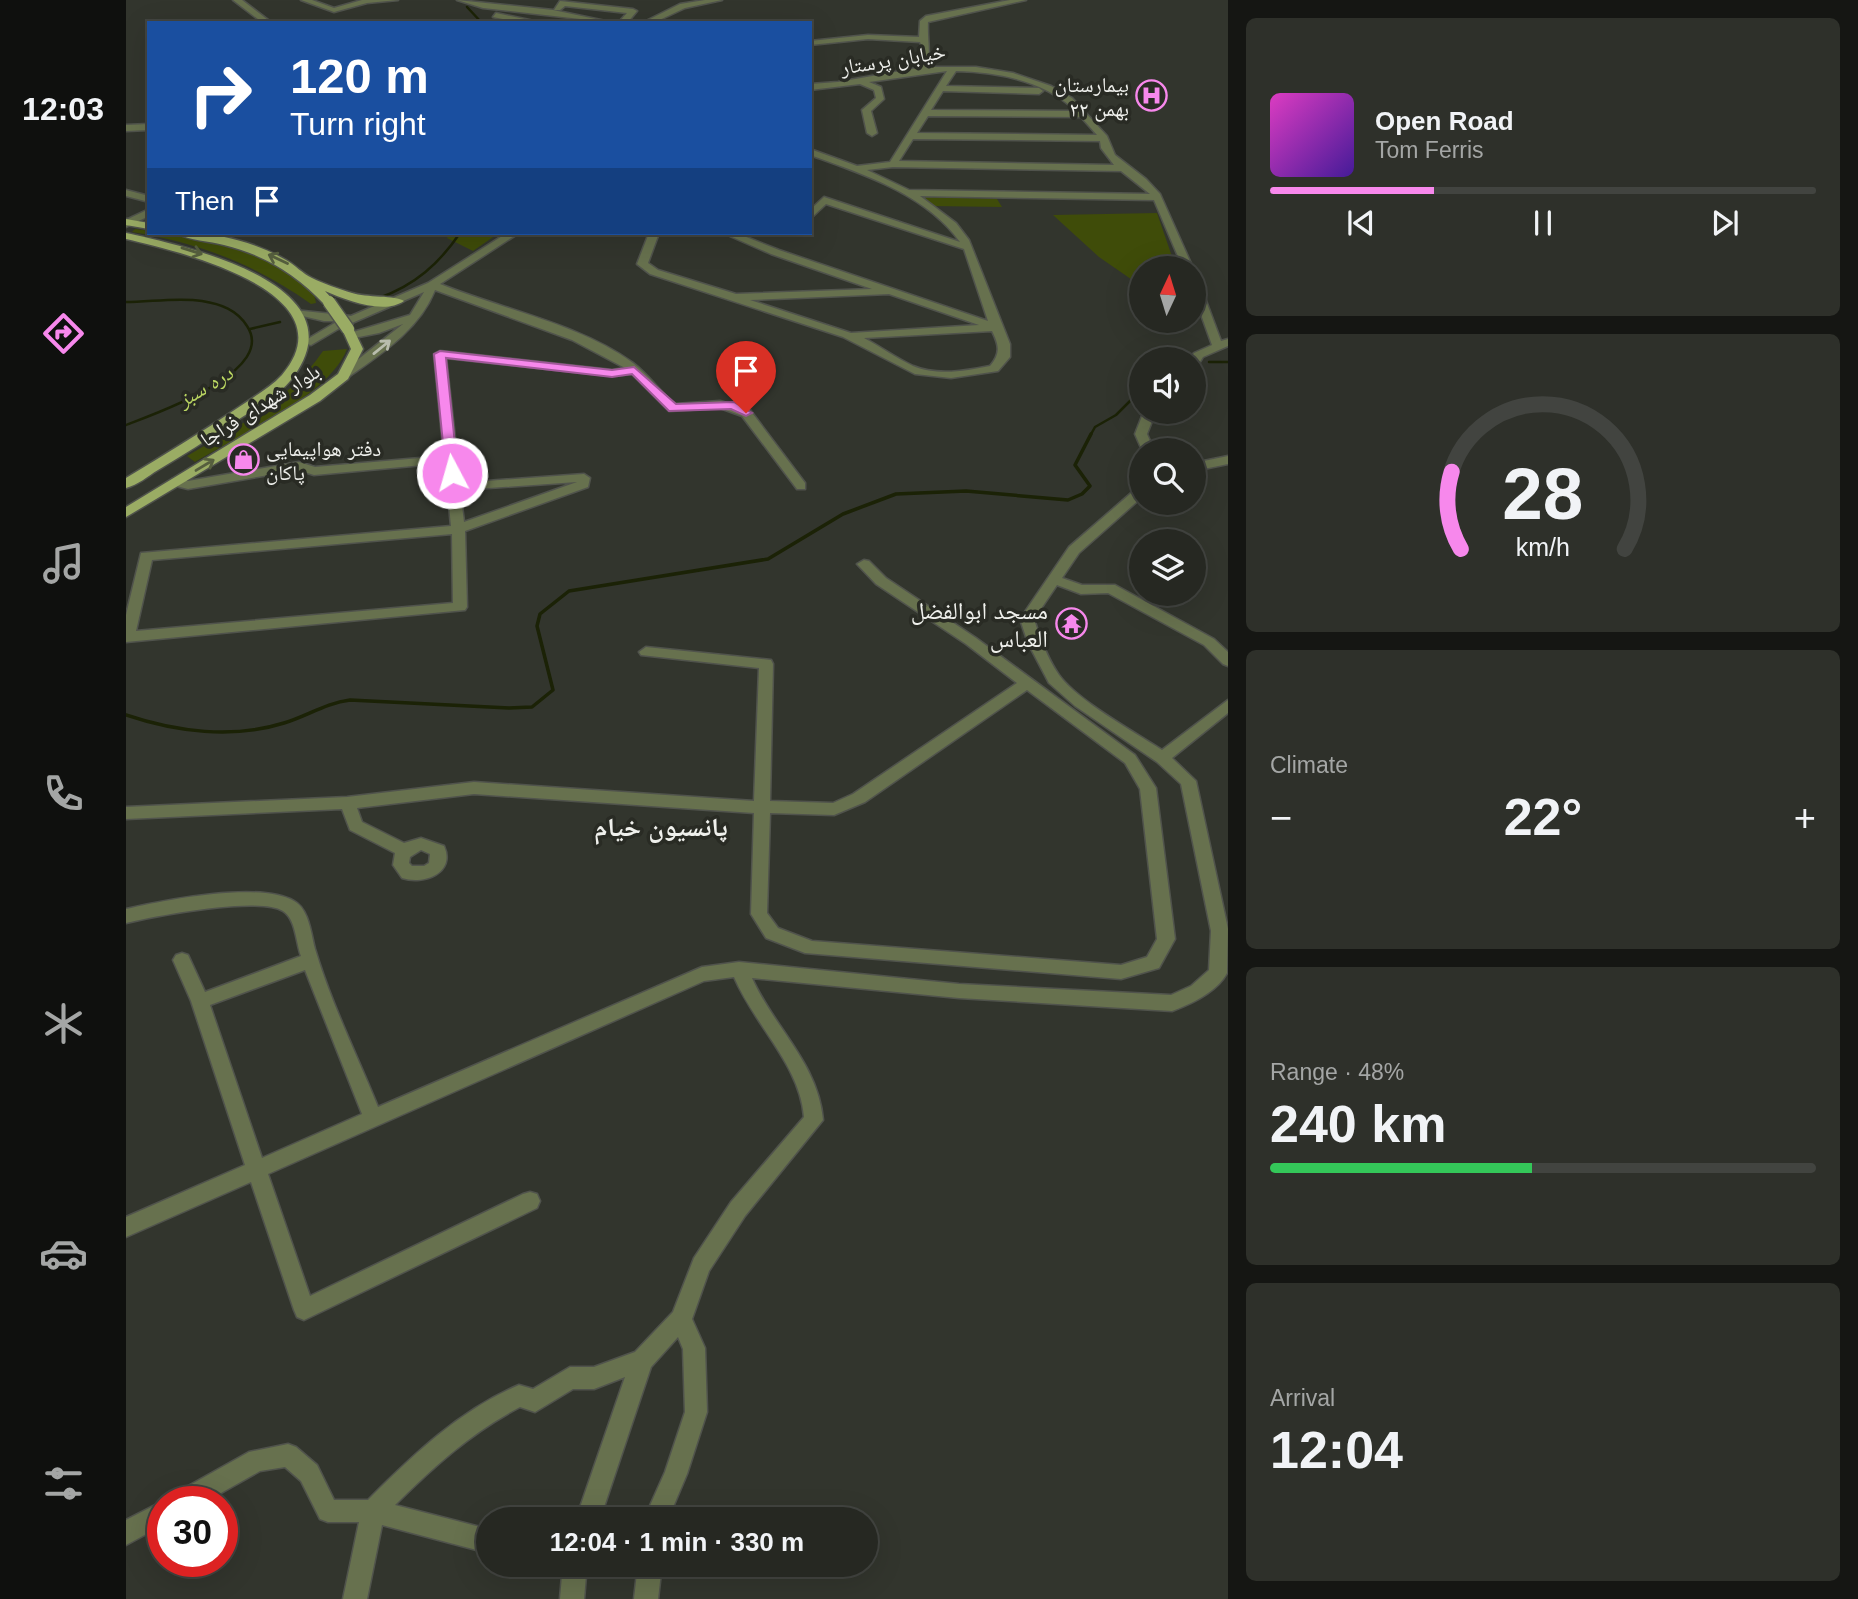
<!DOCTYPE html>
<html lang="en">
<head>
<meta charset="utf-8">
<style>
	:root { --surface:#262822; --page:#2e302a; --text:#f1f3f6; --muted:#a4a6a5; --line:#424440; --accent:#f788ec }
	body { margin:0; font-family:Helvetica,"Noto Naskh Arabic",sans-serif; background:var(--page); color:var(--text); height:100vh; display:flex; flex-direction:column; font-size:26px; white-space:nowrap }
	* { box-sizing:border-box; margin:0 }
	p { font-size:23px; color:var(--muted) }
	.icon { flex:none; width:38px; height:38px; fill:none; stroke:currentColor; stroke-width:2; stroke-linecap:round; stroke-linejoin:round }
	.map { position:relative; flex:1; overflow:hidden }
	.side { display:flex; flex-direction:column; gap:18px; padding:18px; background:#151613; width:630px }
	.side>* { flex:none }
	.guide { position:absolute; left:21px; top:21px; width:665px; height:214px; border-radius:0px; box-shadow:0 7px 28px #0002,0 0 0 2px var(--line); background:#1a4fa0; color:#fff; overflow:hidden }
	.needle { width:46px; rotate:4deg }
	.tools { position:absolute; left:1003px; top:256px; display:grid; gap:14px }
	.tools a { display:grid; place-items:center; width:77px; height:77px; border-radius:50%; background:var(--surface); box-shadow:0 7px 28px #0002,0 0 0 2px var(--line); font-size:35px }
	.speed { position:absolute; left:21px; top:1486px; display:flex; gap:14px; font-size:35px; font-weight:700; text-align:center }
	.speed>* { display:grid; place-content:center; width:91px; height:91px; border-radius:50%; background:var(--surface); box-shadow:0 7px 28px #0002,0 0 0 2px var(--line); line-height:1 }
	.speed .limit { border:10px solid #d22; background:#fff; color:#111 }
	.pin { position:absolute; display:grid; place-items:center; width:60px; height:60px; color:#fff; margin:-72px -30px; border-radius:50% 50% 50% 0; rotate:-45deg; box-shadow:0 0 7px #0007 }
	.pin .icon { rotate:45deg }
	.me { position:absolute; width:77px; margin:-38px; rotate:354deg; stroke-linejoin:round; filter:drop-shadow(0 0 5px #0008) }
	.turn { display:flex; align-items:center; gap:24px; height:147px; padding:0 28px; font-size:32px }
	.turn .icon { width:91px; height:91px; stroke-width:2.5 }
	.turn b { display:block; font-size:49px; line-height:60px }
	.then { display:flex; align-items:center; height:66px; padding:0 28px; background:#0003; gap:14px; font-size:26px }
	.big { font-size:52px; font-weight:700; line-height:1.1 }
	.side .widget { flex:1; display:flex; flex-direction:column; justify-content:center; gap:10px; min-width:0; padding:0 24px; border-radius:10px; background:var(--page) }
	.side .dial { align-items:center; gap:0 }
	.dial svg { height:182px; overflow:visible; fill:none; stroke:var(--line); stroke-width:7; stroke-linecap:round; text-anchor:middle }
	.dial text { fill:var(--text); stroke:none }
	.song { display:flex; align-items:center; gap:21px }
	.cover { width:84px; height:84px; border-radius:10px; background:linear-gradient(135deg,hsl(310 70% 55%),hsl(260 70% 35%)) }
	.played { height:7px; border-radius:4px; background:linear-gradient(90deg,var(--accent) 30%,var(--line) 30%) }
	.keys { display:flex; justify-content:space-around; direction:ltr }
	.heat { display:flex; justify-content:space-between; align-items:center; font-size:38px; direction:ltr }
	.charge { height:10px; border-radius:5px; background:linear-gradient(90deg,#34c759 48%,var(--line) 0) }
	.trip { position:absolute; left:350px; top:1507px; width:402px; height:70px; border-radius:35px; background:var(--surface); box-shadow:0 7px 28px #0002,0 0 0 2px var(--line); font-weight:700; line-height:70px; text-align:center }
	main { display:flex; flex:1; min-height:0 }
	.tabs { display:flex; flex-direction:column; width:126px; justify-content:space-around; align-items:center; background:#0f100e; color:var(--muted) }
	.tabs .icon { width:49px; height:49px }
	.tabs .selected { color:var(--accent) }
	.tabs b { font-size:32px; color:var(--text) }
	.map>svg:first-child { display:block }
	.green { fill:#3f4c09 }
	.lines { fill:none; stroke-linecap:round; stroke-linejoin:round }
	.stream-far1 { stroke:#1b2206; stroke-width:2.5 }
	.stream { stroke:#1b2206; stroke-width:3.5 }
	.minor-casing { stroke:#50534c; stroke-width:3 }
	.primary-casing { stroke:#50534c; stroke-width:3 }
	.minor { fill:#67714e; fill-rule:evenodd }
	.primary { fill:#9aac64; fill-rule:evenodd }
	.primary-bridge-casing { stroke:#50534c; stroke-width:15; stroke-linecap:butt }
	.primary-bridge { stroke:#9aac64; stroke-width:12 }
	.oneway { stroke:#565f3e }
	.oneway2 { stroke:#b9bdad }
	.route { fill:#f788ec; stroke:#a15899; stroke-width:2 }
	.labels { text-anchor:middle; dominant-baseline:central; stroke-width:7; stroke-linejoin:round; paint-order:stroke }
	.far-street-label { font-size:21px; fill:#eff0ec; stroke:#292b24 }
	.far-poi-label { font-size:21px; fill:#eff0ec; stroke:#292b24; text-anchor:end }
	.far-water-label { font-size:21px; font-style:italic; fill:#bbd762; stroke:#292b24 }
	.poi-label { font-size:24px; fill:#eff0ec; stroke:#292b24; text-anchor:end }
	.neighbourhood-label { font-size:26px; font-weight:bold; fill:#eff0ec; stroke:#292b24 }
</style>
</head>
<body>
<main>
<nav class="tabs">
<b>12:03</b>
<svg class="icon selected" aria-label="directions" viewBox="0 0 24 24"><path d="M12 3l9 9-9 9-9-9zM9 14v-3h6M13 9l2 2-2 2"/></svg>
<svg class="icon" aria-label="music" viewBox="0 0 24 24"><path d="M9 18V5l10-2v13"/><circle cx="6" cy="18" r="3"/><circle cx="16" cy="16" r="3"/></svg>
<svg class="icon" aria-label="phone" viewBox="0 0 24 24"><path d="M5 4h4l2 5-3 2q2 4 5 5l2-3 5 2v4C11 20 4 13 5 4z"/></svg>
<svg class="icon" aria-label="climate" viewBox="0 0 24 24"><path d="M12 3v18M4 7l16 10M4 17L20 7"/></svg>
<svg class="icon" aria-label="car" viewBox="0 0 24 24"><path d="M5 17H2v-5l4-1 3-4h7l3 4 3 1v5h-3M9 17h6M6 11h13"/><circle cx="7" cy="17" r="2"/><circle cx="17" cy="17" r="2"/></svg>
<svg class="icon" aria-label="filters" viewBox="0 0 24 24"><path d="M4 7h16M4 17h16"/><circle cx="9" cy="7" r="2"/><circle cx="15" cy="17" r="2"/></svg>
</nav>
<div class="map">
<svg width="1102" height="1599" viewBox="0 0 1102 1599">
	<rect width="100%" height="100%" fill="#32352d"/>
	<!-- green -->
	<g class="green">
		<path d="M 794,197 L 871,199 L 876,207 L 805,206 Z"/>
		<path d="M 1031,213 L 1050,268 L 1015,268 L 1015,286 L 973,257 L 927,215 Z"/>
		<path d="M 9,229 C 44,234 186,255 190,303 L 185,304 C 129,264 73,243 6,232 Z"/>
		<path d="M 324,233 L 373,233 L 347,251 L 321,238 Z"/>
		<path d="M 221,349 C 203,396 113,435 69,462 L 61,456 C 112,426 163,401 197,351 Z"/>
	</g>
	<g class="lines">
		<!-- stream-far1 -->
		<g class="stream-far1">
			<path d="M 341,7 L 356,23"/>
			<path d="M 253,298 C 289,285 313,264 334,233"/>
			<path d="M 0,302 C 24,302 52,297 76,301 C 95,304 111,310 121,326 C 152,372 28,414 0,425"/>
			<path d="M 124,329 L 154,322"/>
			<path d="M 1083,362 L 1102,362"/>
			<path d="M 964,436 L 969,427 L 990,415 L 1015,390"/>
		</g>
		<!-- stream -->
		<path class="stream" d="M 0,715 C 50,732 107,739 158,723 C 181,716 200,703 224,700 L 383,708 L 406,707 L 427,690 L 411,626 L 414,614 L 443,591 L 642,559 L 717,514 L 770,494 L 840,491 L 942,500 L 956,494 L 964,486 L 949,465 L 965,434"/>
		<defs>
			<g id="minor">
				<path d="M 107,0 L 116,0 L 146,23 L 137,23 Z"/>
				<path d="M 175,0 L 186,0 L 208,8 L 236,0 L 272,0 L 241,3 L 208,12 Z"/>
				<path d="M 331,0 L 427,10 L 489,23 L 357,8 Z"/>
				<path d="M 579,0 L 596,0 L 559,8 L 527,23 L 516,23 L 554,4 Z"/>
				<path d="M 884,0 L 900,0 L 802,22 C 801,39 805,51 801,67 L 850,67 L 887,73 L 925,86 L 946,98 L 981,136 L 989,155 L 1020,179 L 1034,194 L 1067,268 L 1057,268 L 1028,200 L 794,196 L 830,223 L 843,240 L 884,344 L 884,357 L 872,371 L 825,378 L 789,374 L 717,337 L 524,274 L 511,264 L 523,233 L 533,233 L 522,263 L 532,270 L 610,294 L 746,289 L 645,254 L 597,233 L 610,233 L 653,250 L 862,321 L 838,249 L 700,204 L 684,219 L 684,210 L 698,197 L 834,242 C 800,194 737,174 684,155 L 684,149 L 731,166 L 764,162 L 821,71 L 743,82 L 755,87 L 758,99 L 745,111 L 751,133 L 746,136 L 741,133 L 736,110 L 750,98 L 748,90 L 734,84 L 684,90 L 684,84 L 712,82 L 792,68 L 797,50 L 794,42 L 742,39 L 684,45 L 684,41 L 742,35 L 793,37 L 794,21 L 800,16 ZM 830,71 C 872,72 919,81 950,111 L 805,110 L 817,91 L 913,94 L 917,91 L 913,88 L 820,86 ZM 802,116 L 955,117 L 971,135 L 791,133 ZM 787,139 L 974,141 L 975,148 L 988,165 L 773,161 ZM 767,167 L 995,171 L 1024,194 L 783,190 L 741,170 ZM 763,294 L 853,325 L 725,333 L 624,300 ZM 866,331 C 873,345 875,353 864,366 C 840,371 811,376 787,366 C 770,358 755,347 738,338 Z"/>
				<path d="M 434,1 L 507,9 L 511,11 L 501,23 L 492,23 L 501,13 L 439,6 L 434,10 L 428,10 Z"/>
				<path d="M 370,13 L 408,21 L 412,23 L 396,23 L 367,17 Z"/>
				<path d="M 23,124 L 23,130 L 0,131 L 0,125 Z"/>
				<path d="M 0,190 L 23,196 L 23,202 L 0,196 Z"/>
				<path d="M 23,209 L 23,216 L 0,227 L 0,220 Z"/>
				<path d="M 381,233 L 393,233 L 314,284 C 375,309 454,324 507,363 C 523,375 534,392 549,404 L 594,401 L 624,410 L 679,483 L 679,489 L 671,489 L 616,416 L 594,408 L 543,411 L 506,374 L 486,376 L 320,358 L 334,483 L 458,474 L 464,478 L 462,487 L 339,531 L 341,607 L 339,610 L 0,642 L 0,615 L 15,553 L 325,526 L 319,463 L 188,475 L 172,470 L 62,489 L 46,485 L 46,479 L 62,481 L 173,462 L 189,467 L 318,456 L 308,354 L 314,351 L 486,370 L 499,368 L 446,340 L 309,290 C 293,330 255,354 221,378 L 211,376 L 277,324 L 253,333 L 228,338 L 224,337 L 224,333 L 284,315 L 298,292 L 212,329 L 185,345 L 175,343 L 212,321 L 198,321 L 168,314 L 168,310 L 225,316 L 302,283 ZM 451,482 L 338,522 L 334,490 ZM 326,534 L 327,603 L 10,631 L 26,560 Z"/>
				<path d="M 1068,279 L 1073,282 L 1095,341 L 1102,339 L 1102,346 L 1077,357 L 1072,365 L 1068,366 L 1068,359 L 1064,359 L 1068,353 L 1086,345 L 1068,295 Z"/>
				<path d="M 1018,411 L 1030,411 L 1021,434 L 1028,450 L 1016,450 L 1009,434 Z"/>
				<path d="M 1102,456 L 1102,464 L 1068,471 L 1068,463 Z"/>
				<path d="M 1015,487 L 1015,498 L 953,553 L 936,578 L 956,585 L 989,585 L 1088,639 L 1102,652 L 1102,666 L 1097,664 L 1078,645 L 982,593 L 955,594 L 931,585 L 908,619 C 914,638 921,658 933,675 C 952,701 1007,731 1036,750 L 1102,700 L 1102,713 L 1046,758 L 1070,781 L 1102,929 L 1101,973 C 1091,992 1065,1004 1046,1011 L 833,998 L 626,978 C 648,1028 692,1063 697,1120 L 619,1216 L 583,1271 L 566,1319 L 579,1348 L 581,1412 L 561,1474 L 542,1519 L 518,1519 L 539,1472 L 559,1412 L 557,1349 L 552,1337 L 525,1367 L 474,1519 L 450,1519 L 499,1377 L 468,1389 L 447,1389 L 409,1412 L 394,1407 C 346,1432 307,1467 269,1505 L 362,1529 L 362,1553 L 256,1525 L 241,1599 L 217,1599 L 233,1522 L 202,1522 L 194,1519 L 175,1481 L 159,1467 L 134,1471 L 79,1502 L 45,1502 L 48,1494 L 123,1452 L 162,1444 L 170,1447 L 191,1465 L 208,1500 L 242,1500 C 287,1455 334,1410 393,1385 L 407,1389 L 444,1367 L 468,1367 L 509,1352 L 547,1312 L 568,1258 L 605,1202 L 678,1117 C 674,1065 629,1026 608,977 L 578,981 L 142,1174 L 184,1296 L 397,1194 L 404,1192 L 411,1194 L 414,1201 L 411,1208 L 178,1320 L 171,1317 L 168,1310 L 125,1182 L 0,1237 L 0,1217 L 119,1165 L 65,1001 L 47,960 L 50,955 L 56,953 L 62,955 L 79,992 L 175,956 C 170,943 170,919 157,911 C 133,896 29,916 0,923 L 0,909 C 39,900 133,881 168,901 C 183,909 185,934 189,949 C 205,1003 231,1055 252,1107 L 576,967 L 613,962 L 833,984 L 1045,995 L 1065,986 L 1083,970 L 1085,931 L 1055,784 L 1031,762 L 949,706 L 923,683 L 902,643 L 894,619 L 943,547 L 1011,488 ZM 179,970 L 236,1114 L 136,1158 L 84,1005 Z"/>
				<path d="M 738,560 L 743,561 L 760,578 L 850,638 L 1009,755 L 1030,788 L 1049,939 L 1033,968 L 995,979 L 679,953 L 640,938 L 625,914 L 628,813 L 348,794 L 231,808 L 236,822 L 278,843 L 295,838 L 318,846 C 330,873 298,885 276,878 L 267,865 L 269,853 L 224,830 L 216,809 L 0,819 L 0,807 L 221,797 L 348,782 L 628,801 L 633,668 L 515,655 L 513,652 L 520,647 L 645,660 L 647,664 L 644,801 L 707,803 L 727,794 L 891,683 L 840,644 L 750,584 L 731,564 ZM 901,690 L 999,763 L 1014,789 L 1031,939 L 1021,957 L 995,965 L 686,941 L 652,928 L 641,913 L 644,813 L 708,815 L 739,802 ZM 295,850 L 304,854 L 303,863 L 298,866 L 286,866 L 283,863 L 284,857 Z"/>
				<path d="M 37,1501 L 39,1502 L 37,1502 L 37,1525 L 0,1545 L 0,1520 Z"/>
				<path d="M 437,1564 L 461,1564 L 458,1599 L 434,1599 Z"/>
				<path d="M 512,1564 L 536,1564 L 532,1599 L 508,1599 Z"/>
			</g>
			<g id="primary">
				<path d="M 0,219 L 23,223 L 23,229 L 0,225 Z"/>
				<path d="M 0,233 C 60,246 234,284 168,376 C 154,396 125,411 105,424 C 81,440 57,455 32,470 C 22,476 12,485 0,488 L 0,478 C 38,455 76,432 113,407 C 127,397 144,388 156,375 C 226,292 52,251 0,239 Z"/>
				<path d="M 51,233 C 87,231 129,242 160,260 C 169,265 177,274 186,278 C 198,284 213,289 226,293 C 240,298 270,295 278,301 C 258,315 220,300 199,291 L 209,302 L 199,305 C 170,274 139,255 98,245 C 84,241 63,241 51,233 Z"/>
				<path d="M 218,326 L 226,326 L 237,349 L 222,379 L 194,401 L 0,517 L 0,507 L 184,395 L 212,374 L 225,349 L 216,329 Z"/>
			</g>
		</defs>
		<!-- minor casing -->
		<use href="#minor" class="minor-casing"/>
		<!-- primary casing -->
		<use href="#primary" class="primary-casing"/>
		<!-- minor -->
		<use href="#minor" class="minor"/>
		<!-- primary -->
		<use href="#primary" class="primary"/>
		<defs>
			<path id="primary-bridge" d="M 203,302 L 222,329"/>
		</defs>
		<!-- primary-bridge casing -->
		<use href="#primary-bridge" class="primary-bridge-casing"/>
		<!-- primary-bridge -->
		<use href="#primary-bridge" class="primary-bridge"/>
	</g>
	<!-- one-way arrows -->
	<defs><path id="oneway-shaft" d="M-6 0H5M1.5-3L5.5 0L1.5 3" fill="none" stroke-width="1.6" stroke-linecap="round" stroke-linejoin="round" transform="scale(1.75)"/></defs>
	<g class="oneway">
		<use href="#oneway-shaft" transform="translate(66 251) rotate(17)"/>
		<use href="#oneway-shaft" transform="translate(152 259) rotate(-155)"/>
		<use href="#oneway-shaft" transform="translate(79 465) rotate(-31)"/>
	</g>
	<use class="oneway2" href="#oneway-shaft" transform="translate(256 347) rotate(-39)"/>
	<!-- route -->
	<path class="route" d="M 314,351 L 486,370 L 508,367 L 550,404 L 608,402 L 626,413 L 620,416 L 605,409 L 543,411 L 506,374 L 486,377 L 320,358 L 332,473 L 326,477 L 320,473 L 308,354 Z"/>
	<!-- icons -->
	<defs>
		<symbol id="hospital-ring" viewBox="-11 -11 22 22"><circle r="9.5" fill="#292b24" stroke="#f788ec" stroke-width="1.5"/><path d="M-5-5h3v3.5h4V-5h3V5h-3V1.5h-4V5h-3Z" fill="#f788ec"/></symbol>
		<symbol id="shop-ring" viewBox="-11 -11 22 22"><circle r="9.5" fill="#292b24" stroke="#f788ec" stroke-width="1.5"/><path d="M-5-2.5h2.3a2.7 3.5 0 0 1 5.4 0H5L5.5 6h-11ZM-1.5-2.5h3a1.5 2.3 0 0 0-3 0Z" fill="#f788ec"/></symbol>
		<symbol id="temple-ring" viewBox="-11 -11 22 22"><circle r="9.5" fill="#292b24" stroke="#f788ec" stroke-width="1.5"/><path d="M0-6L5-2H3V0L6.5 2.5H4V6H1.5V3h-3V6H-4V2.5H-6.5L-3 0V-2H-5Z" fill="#f788ec"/></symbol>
	</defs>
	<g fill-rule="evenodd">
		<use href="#hospital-ring" x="1008" y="78" width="35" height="35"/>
		<use href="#shop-ring" x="100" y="442" width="35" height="35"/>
		<use href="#temple-ring" x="928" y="606" width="35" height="35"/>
	</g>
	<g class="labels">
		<!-- far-street labels -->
		<g class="far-street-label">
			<text transform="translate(767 59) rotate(-9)">خیابان پرستار</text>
			<text transform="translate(134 405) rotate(-32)">بلوار شهدای فراجا</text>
		</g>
		<!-- far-poi labels -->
		<g class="far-poi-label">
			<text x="1003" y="84">بیمارستان<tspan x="1003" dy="24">۲۲ بهمن</tspan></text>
			<text x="140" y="448" text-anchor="start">دفتر هواپیمایی<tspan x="140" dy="24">پاکان</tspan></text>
		</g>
		<!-- far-water labels -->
		<g class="far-water-label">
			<text transform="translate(79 386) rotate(-31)">دره سبز</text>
		</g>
		<!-- poi labels -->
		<g class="poi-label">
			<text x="922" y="610">مسجد ابوالفضل<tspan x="922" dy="28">العباس</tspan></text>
		</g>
		<!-- neighbourhood labels -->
		<g class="neighbourhood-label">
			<text x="535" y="827">پانسیون خیام</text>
		</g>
	</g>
</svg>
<div class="tools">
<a><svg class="needle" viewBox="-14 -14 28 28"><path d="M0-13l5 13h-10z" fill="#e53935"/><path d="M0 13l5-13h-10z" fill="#a4a6a5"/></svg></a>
<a><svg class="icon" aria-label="sound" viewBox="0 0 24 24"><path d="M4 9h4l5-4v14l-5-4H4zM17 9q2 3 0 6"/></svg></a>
<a><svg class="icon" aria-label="search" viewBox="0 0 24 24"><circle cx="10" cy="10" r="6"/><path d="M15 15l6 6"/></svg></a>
<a><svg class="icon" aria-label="layers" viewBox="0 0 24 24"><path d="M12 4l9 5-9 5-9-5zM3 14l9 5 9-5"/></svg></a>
</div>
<div class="speed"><div class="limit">30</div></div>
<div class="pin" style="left:620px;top:413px;background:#d93025"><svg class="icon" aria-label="arrive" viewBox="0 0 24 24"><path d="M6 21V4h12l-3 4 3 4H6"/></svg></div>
<svg class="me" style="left:326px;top:473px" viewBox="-20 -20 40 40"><circle r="17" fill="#f788ec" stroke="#fff" stroke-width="3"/><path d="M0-11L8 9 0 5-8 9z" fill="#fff"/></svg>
<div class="trip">12:04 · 1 min · 330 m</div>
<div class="guide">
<div class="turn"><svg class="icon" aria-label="right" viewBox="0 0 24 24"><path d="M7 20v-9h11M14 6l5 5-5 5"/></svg><div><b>120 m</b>Turn right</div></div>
<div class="then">Then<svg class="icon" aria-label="arrive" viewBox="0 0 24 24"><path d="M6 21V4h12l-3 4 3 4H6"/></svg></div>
</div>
</div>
<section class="side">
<div class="widget">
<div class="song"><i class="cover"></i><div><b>Open Road</b><p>Tom Ferris</p></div></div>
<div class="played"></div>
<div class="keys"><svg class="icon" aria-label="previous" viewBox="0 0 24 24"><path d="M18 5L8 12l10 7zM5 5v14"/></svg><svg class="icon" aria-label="pause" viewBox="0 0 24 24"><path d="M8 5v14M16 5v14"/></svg><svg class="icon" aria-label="next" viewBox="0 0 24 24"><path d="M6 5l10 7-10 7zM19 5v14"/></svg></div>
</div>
<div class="widget dial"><svg viewBox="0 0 100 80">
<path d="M14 69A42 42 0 1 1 86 69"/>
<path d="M14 69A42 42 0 0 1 10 35" stroke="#f788ec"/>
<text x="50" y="56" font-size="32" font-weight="700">28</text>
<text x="50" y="72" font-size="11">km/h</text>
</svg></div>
<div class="widget"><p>Climate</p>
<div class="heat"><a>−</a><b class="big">22°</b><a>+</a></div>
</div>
<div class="widget"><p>Range · 48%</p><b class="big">240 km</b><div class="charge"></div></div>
<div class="widget"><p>Arrival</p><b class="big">12:04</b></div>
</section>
</main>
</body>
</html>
